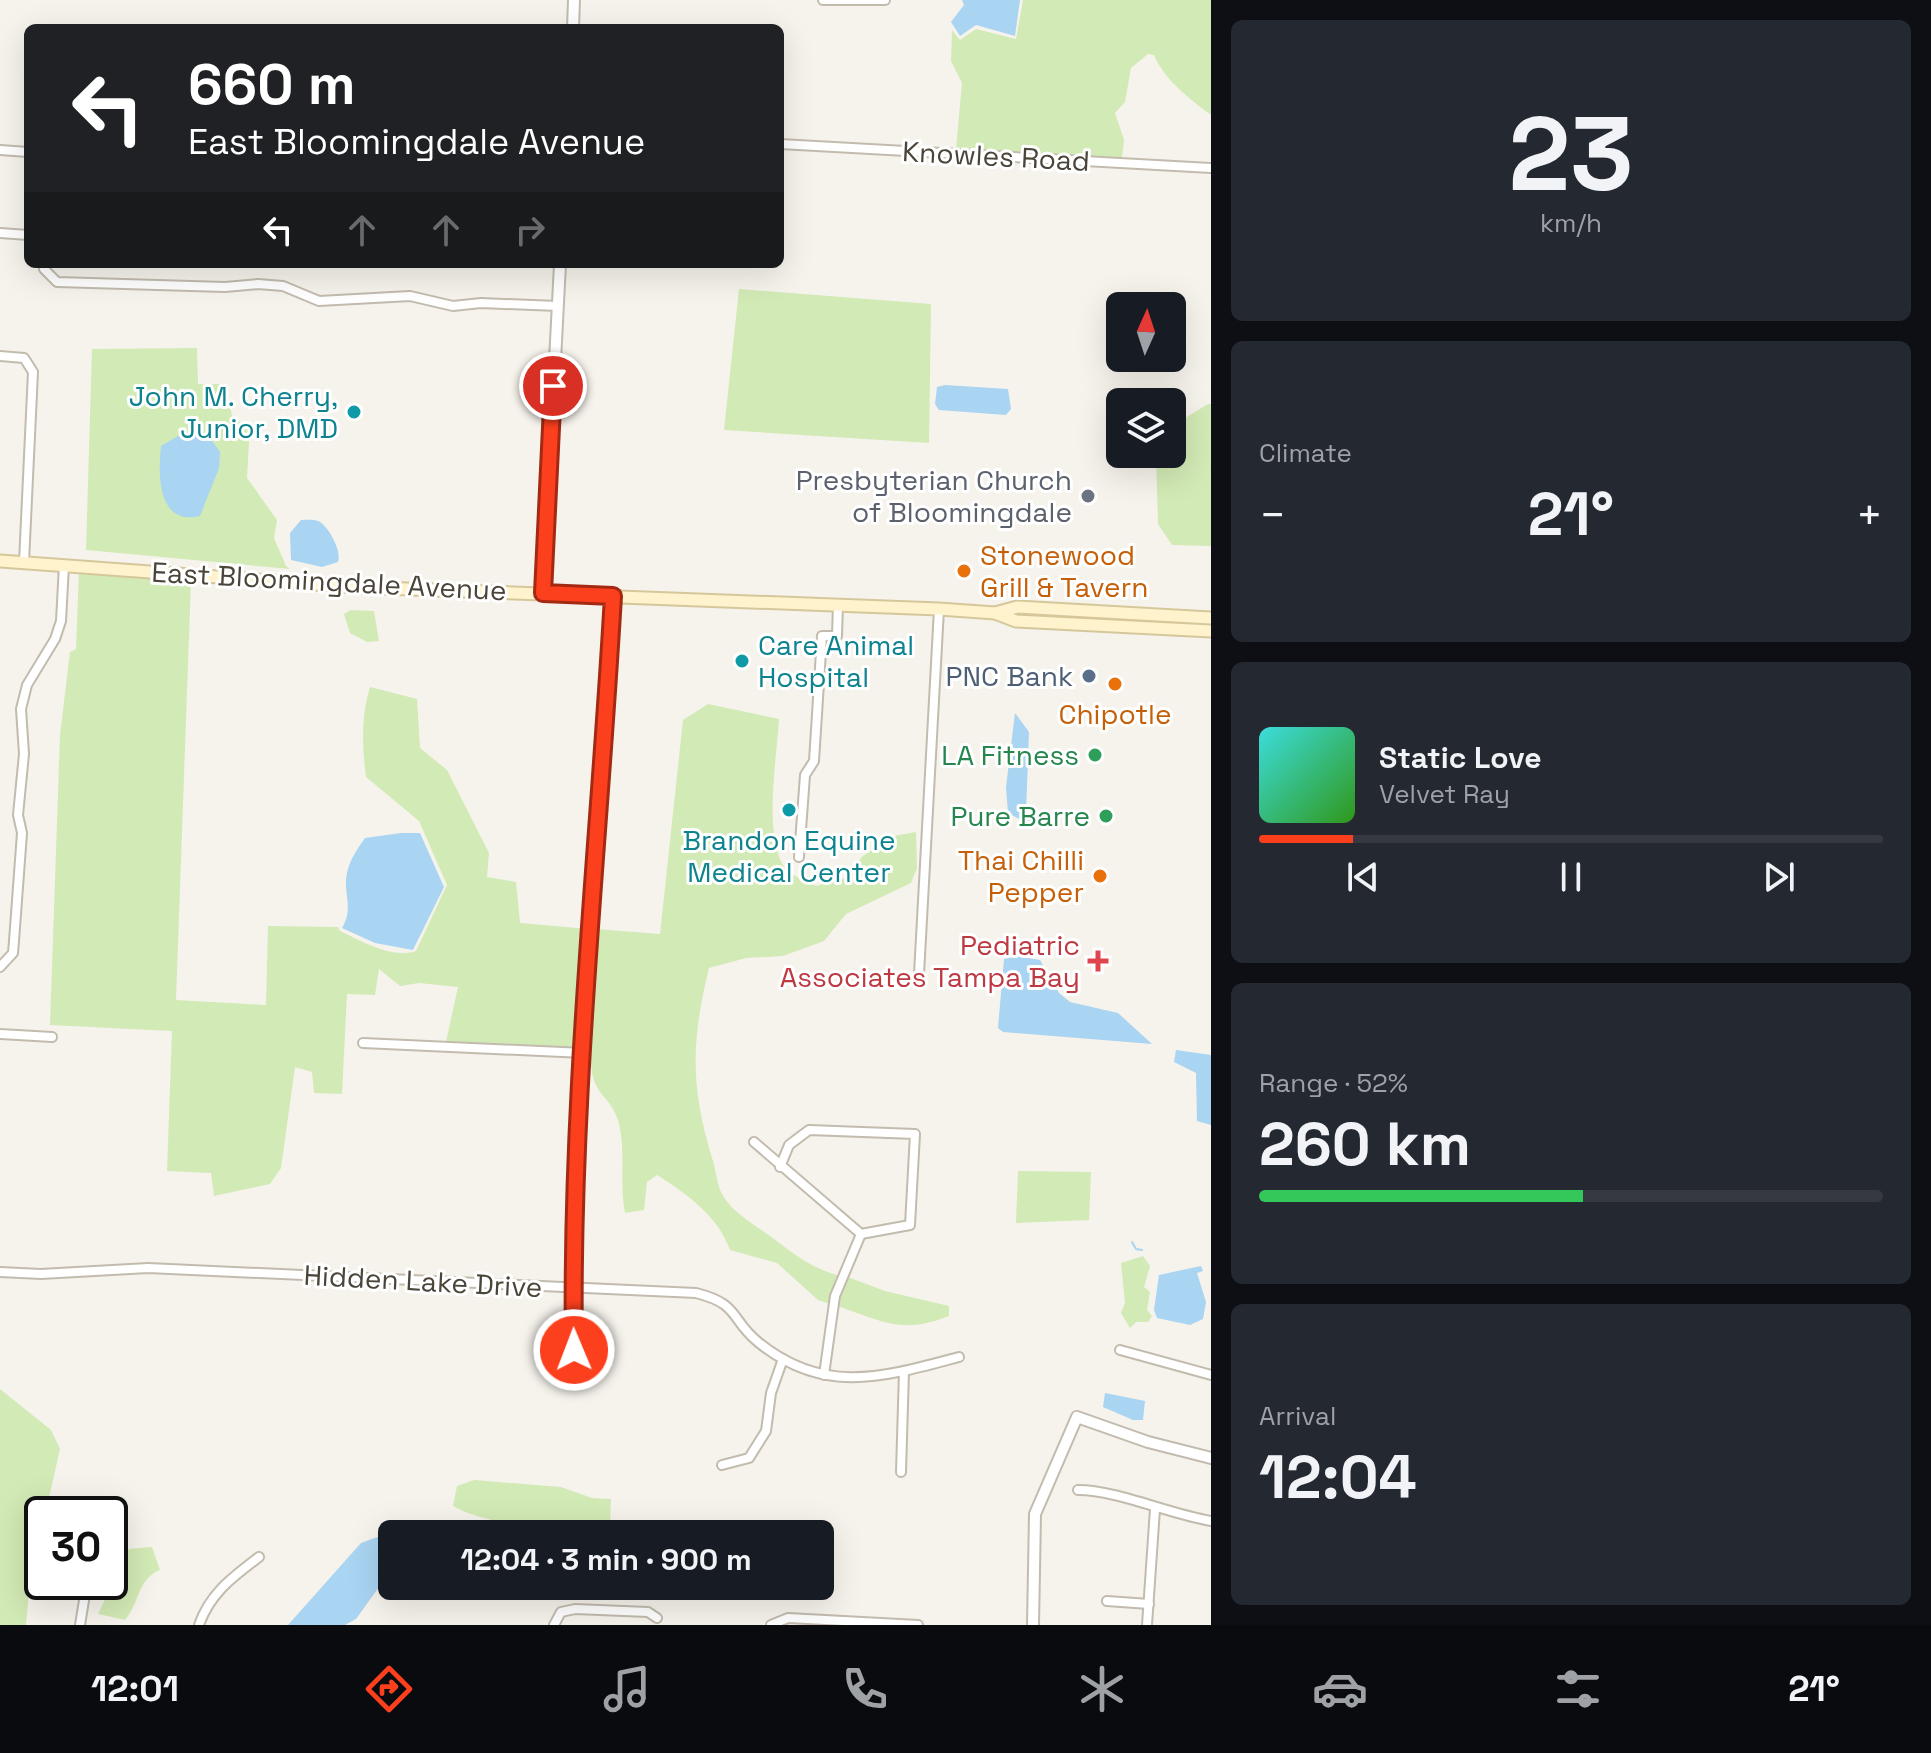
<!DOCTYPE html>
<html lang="en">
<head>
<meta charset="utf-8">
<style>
	:root { --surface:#171b24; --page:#242831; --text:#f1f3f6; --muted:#9ea1a6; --line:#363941; --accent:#fc3f1d }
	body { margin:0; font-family:"Space Grotesk",sans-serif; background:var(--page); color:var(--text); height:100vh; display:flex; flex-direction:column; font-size:30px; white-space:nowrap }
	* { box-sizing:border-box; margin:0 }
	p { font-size:26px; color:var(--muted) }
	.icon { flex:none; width:44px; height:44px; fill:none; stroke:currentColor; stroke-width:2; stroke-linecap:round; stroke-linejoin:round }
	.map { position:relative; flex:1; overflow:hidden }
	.drawer { display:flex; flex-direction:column; gap:20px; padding:20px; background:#0d0f14; width:720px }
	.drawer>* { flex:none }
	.top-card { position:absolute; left:24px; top:24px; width:760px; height:244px; border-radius:12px; box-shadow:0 8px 32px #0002; background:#202124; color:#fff; overflow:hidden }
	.needle { width:52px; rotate:3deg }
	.buttons { position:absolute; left:1106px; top:292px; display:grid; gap:16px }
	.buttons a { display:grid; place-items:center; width:80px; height:80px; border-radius:12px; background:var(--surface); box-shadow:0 8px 32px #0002; font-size:40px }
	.speed { position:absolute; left:24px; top:1496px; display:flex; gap:16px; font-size:40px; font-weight:700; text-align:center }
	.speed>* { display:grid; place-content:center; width:104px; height:104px; border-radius:50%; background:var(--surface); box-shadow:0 8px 32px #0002; line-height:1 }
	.speed .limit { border:4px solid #111; border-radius:12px; background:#fff; color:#111 }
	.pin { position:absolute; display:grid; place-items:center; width:68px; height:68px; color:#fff; margin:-34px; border:4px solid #fff; border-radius:50%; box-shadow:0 2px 8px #0007 }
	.me { position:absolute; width:88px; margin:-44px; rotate:359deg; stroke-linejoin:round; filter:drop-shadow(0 0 6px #0008) }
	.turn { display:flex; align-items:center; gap:28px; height:168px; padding:0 32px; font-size:36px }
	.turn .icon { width:104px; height:104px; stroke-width:2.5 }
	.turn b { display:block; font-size:56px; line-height:68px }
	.lanes { display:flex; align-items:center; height:76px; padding:0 32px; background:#0003; justify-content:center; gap:40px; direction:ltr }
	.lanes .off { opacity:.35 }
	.big { font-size:60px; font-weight:600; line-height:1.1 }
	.drawer .widget { flex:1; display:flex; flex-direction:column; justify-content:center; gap:12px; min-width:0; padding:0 28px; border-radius:12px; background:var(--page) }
	.drawer .dial { align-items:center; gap:0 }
	.dial b { font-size:104px; line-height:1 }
	.song { display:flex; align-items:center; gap:24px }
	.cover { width:96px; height:96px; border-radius:12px; background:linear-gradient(135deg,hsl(180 70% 55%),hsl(110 70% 35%)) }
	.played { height:8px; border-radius:4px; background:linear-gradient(90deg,var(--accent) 15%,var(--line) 15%) }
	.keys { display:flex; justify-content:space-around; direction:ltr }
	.heat { display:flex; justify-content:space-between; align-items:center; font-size:44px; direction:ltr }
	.charge { height:12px; border-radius:6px; background:linear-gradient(90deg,#34c759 52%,var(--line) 0) }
	.trip { position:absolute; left:378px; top:1520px; width:456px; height:80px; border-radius:12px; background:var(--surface); box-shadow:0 8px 32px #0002; font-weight:600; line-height:80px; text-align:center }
	.tabs { display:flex; height:128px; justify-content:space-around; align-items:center; background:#090b0e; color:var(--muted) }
	.tabs .icon { width:56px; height:56px }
	.tabs .on { color:var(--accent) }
	.tabs b { font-size:36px; color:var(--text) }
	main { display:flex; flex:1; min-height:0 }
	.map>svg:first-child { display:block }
	.green { fill:#d2eab5 }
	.water { fill:#a9d4f2 }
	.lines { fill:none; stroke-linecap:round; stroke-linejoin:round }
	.stream { stroke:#a9d4f2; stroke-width:2 }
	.minor-casing { stroke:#c2bbae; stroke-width:12 }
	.tertiary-casing { stroke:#c2bbae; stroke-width:14 }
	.secondary-casing { stroke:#d6c79b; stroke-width:15 }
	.minor { stroke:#fff; stroke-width:8 }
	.tertiary { stroke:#fff; stroke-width:10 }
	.secondary { stroke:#fff3cd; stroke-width:11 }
	.route-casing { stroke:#a42913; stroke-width:20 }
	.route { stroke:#fc3f1d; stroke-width:14 }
	.culture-dot { fill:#0f9aa8; stroke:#fff; stroke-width:3 }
	.worship-dot { fill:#6b7280; stroke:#fff; stroke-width:3 }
	.food-dot { fill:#e8710a; stroke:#fff; stroke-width:3 }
	.service-dot { fill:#5c6f8a; stroke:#fff; stroke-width:3 }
	.leisure-dot { fill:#2e9e5b; stroke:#fff; stroke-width:3 }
	.health-dot { fill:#e0444e; stroke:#fff; stroke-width:3 }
	.labels { text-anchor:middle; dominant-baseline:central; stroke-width:6; stroke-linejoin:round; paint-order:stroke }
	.street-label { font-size:28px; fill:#4b4439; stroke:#fff }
	.culture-label { font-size:28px; fill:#0d838f; stroke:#fff; text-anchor:end }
	.worship-label { font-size:28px; fill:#5b616d; stroke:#fff; text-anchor:end }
	.food-label { font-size:28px; fill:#c56008; stroke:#fff; text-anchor:start }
	.service-label { font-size:28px; fill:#4e5e75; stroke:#fff; text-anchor:end }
	.leisure-label { font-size:28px; fill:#27864d; stroke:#fff; text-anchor:end }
	.health-label { font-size:28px; fill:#be3a42; stroke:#fff; text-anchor:end }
</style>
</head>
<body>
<main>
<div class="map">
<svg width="1211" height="1625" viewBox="0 0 1211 1625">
	<rect width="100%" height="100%" fill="#f6f3ec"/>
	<!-- green -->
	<g class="green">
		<path d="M 1023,0 L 1211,0 L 1211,115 C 1190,99 1165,81 1154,55 L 1148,54 L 1131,68 L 1125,102 L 1115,113 L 1124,140 L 1122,158 L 956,149 L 962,83 L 951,61 L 952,30 L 960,40 L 976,29 L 1016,39 Z"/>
		<path d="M 739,289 L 931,304 L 929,443 L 724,430 Z"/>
		<path d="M 197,348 L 198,384 L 225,384 L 233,420 L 250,424 L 247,478 L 277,520 L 274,538 L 286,566 L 290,569 L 86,550 L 92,349 Z"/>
		<path d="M 1208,404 L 1211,404 L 1211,546 L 1172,545 L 1158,524 L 1156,454 L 1172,454 L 1172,426 Z"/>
		<path d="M 79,571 L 191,580 L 176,1000 L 266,1005 L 268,926 L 338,927 L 340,931 C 361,941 392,959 416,951 L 447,885 L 419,821 L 366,777 C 362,746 361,717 370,687 L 417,699 L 420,748 L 447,770 L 489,853 L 487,877 L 516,882 L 520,923 L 588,929 L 580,1049 L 446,1042 L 458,987 L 419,983 L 400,986 L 379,969 L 375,995 L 347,994 L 342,1094 L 314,1093 L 312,1072 L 295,1067 L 281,1168 L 270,1184 L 214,1196 L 211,1173 L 167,1171 L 172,1031 L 50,1025 L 60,735 L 70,652 L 76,649 Z"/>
		<path d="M 351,610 L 374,611 L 379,641 L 367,642 L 350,633 L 344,614 Z"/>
		<path d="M 708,704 L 779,719 C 777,757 763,835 784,867 C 790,875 806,881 816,886 L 844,878 L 863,856 L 893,836 L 916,832 L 917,868 L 911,883 L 846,914 L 824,941 L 783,956 L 746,958 L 709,968 C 691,1042 690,1087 713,1161 C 716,1171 717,1186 723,1196 C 735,1215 757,1226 774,1239 C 795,1255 812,1268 837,1275 L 830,1304 L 818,1300 L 777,1263 L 730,1250 C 718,1216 687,1194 657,1175 L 647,1182 L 644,1210 L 625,1213 C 619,1184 626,1152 619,1124 C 612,1095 592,1097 591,1062 L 587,1062 L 596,929 L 660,934 L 683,720 Z"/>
		<path d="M 1018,1171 L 1091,1172 L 1089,1220 L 1016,1223 Z"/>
		<path d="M 1143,1256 L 1150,1266 L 1144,1287 L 1150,1292 L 1147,1310 L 1152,1316 L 1148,1322 L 1136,1322 L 1130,1328 L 1121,1313 L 1125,1303 L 1121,1263 Z"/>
		<path d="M 845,1276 L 885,1291 L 949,1306 L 949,1316 C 901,1335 883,1321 837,1306 Z"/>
		<path d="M 0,1389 L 51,1430 L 60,1449 L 46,1511 L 42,1514 L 24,1563 L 29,1591 L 26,1625 L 0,1625 Z"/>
		<path d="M 474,1480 L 561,1487 L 592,1498 L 611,1499 L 610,1523 C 568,1533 491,1527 453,1506 L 457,1486 Z"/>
		<path d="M 152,1547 L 160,1570 C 137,1579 140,1603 125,1620 L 98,1614 L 129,1549 Z"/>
	</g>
	<!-- water -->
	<g class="water">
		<path d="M 962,0 L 1020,0 L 1015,36 L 976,25 L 960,36 L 951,22 L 964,5 Z"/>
		<path d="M 945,385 L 1008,389 L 1011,409 L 1006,415 L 939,410 L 935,404 L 937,387 Z"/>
		<path d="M 194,432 L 208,435 L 220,452 L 219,468 L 200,516 C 157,526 158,475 161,446 L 180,435 Z"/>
		<path d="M 301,520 C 307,520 315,519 320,522 C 330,529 342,552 338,562 L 322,567 L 291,560 L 290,533 Z"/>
		<path d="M 1015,713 L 1029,732 L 1026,813 L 1033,826 L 1008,813 L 1006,787 Z"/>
		<path d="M 401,833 L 420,833 L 444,887 L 413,950 L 375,943 L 342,928 C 353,910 345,898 346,879 C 348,862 356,851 365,838 Z"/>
		<path d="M 1016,956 L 1040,960 L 1059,993 L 1070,1002 L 1118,1013 L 1152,1044 L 1003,1032 L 998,1028 L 1004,959 Z"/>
		<path d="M 1176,1050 L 1211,1055 L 1211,1125 L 1197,1121 L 1196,1073 L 1174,1062 Z"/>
		<path d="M 1201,1266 L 1203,1271 L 1197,1273 L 1206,1302 L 1203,1319 L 1190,1325 L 1157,1318 L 1154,1310 L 1159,1275 Z"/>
		<path d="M 1105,1393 L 1145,1401 L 1143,1420 L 1133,1420 L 1103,1407 Z"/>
		<path d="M 477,1526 L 508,1534 L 392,1534 L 392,1569 L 356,1619 L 345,1625 L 288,1625 L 361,1543 L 394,1531 Z"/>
	</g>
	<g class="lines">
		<!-- stream -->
		<path class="stream" d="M 1132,1242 L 1136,1249 L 1142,1250"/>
		<defs>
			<g id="minor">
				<path d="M 823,0 L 885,0"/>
				<path d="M 780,144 L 1211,168"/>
				<path d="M 0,150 L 28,152"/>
				<path d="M 0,233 L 28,235"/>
				<path d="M 45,264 L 44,269 L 57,282 L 225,287 L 258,284 L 283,286 L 319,301 L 410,296 L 453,306 L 481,303 L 558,306"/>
				<path d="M 0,356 L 24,358 L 33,372 L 24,562"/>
				<path d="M 799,857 L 805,775 L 814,761 L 822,636 L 837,636 L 838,604"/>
				<path d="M 0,967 L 13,953 L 14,941 L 22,833 L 18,815 L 24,754 L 21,709 L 27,685 L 55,639 L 61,621 L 64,565"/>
				<path d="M 919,974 L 939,609"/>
				<path d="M 0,1034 L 52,1037"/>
				<path d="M 363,1043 L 584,1053"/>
				<path d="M 754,1142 L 861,1234 L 910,1225 L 915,1134 L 809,1130 L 789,1145 L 780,1167"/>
				<path d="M 0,1272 L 41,1274 L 148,1268 L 696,1293 C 740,1304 730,1319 758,1342 C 824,1396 884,1377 959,1357"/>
				<path d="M 1120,1350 L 1211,1375"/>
				<path d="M 824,1375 L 835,1296 L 861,1234"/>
				<path d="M 575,1381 C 569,1119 597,857 613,596"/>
				<path d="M 722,1465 L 749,1458 L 766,1431 L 771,1393 L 783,1359"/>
				<path d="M 901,1472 L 904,1371"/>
				<path d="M 1078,1490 C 1116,1490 1169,1514 1211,1521"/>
				<path d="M 1107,1601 L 1149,1604"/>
				<path d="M 80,1625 L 87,1582"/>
				<path d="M 199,1625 C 210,1593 233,1577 259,1557"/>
				<path d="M 554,1625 L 561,1612 L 575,1609 L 648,1612 L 657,1618"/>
				<path d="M 771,1625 L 788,1618 L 918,1625"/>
				<path d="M 1147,1625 L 1155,1509"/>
			</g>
			<g id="tertiary">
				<path d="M 573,28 L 574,0"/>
				<path d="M 543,593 L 560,264"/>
				<path d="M 1033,1625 L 1035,1514 L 1077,1417 L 1148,1442 L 1211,1458"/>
			</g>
			<g id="secondary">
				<path d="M 0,561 L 354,587 L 939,609 L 995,613 L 1016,621 L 1211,631"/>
				<path d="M 995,613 L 1017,607 L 1211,618"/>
			</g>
		</defs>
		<!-- minor casing -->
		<use href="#minor" class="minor-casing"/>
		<!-- tertiary casing -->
		<use href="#tertiary" class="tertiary-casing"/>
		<!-- secondary casing -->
		<use href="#secondary" class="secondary-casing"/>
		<!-- minor -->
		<use href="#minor" class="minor"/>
		<!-- tertiary -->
		<use href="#tertiary" class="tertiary"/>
		<!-- secondary -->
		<use href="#secondary" class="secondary"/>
	</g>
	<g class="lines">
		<defs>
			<path id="route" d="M 553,386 L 543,593 L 613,596 C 599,846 570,1099 574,1350"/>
		</defs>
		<!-- route casing -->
		<use href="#route" class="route-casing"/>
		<!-- route -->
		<use href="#route" class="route"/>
	</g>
	<!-- markers -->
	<g class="culture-dot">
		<circle cx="354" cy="412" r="8"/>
		<circle cx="742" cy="661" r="8"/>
		<circle cx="789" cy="810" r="8"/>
	</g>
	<circle class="worship-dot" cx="1088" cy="496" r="8"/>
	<g class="food-dot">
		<circle cx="964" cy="571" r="8"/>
		<circle cx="1115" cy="684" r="8"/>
		<circle cx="1100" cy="876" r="8"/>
	</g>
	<circle class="service-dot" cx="1089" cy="676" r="8"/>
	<g class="leisure-dot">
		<circle cx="1095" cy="755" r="8"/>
		<circle cx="1106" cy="816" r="8"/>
	</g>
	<path class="health-dot" d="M1094 949h8v8h8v8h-8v8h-8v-8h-8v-8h8z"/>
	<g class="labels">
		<!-- street labels -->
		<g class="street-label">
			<text transform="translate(996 156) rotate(3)">Knowles Road</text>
			<text transform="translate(329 581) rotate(3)">East Bloomingdale Avenue</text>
			<text transform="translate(423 1281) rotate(3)">Hidden Lake Drive</text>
		</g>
		<!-- culture labels -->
		<g class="culture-label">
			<text x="338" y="396">John M. Cherry,<tspan x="338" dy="32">Junior, DMD</tspan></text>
			<text x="758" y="645" text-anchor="start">Care Animal<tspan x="758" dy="32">Hospital</tspan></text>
			<text x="789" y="840" text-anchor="middle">Brandon Equine<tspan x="789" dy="32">Medical Center</tspan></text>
		</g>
		<!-- worship labels -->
		<g class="worship-label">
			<text x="1072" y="480">Presbyterian Church<tspan x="1072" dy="32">of Bloomingdale</tspan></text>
		</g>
		<!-- food labels -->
		<g class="food-label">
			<text x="980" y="555">Stonewood<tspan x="980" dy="32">Grill &amp; Tavern</tspan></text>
			<text x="1115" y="714" text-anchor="middle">Chipotle</text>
			<text x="1084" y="860" text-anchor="end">Thai Chilli<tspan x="1084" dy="32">Pepper</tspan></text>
		</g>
		<!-- service labels -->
		<g class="service-label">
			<text x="1073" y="676">PNC Bank</text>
		</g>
		<!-- leisure labels -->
		<g class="leisure-label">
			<text x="1079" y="755">LA Fitness</text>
			<text x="1090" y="816">Pure Barre</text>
		</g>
		<!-- health labels -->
		<g class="health-label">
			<text x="1080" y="945">Pediatric<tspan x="1080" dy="32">Associates Tampa Bay</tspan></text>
		</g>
	</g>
</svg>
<div class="buttons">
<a><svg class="needle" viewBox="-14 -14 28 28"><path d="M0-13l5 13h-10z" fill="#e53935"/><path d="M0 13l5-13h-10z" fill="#9ea1a6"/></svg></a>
<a><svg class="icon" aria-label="layers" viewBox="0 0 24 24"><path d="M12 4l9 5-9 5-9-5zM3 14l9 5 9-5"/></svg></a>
</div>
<div class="speed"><div class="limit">30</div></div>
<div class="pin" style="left:553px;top:386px;background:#d93025"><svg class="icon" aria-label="arrive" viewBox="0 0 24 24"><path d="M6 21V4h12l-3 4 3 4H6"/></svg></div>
<svg class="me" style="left:574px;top:1350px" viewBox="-20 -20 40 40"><circle r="17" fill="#fc3f1d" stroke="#fff" stroke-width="3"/><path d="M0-11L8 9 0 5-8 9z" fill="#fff"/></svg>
<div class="trip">12:04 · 3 min · 900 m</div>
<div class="top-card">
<div class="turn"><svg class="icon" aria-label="left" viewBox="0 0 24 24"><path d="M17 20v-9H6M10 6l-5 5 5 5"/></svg><div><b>660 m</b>East Bloomingdale Avenue</div></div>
<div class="lanes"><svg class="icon" aria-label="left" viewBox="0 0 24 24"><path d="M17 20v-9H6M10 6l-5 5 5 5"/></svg><svg class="icon off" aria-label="ahead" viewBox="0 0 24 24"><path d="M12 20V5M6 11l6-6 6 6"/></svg><svg class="icon off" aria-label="ahead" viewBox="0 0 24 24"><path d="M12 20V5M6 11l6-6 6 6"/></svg><svg class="icon off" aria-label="right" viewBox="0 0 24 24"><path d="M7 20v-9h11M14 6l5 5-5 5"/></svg></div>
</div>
</div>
<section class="drawer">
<div class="widget dial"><b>23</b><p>km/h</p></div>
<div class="widget"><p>Climate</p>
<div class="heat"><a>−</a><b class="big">21°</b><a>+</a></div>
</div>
<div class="widget">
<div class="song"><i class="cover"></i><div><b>Static Love</b><p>Velvet Ray</p></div></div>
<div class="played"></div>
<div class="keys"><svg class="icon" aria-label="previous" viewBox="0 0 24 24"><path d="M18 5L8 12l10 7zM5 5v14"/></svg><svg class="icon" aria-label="pause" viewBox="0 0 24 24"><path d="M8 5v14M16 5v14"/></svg><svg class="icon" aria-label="next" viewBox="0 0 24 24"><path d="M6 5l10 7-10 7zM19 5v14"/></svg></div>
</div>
<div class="widget"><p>Range · 52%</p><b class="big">260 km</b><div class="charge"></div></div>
<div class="widget"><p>Arrival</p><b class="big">12:04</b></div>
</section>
</main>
<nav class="tabs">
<b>12:01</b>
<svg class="icon on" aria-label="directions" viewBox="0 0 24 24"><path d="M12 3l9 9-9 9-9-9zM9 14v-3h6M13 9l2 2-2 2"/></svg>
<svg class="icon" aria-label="music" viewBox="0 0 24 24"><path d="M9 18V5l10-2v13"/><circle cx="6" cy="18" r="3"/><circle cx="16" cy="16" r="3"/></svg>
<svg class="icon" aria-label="phone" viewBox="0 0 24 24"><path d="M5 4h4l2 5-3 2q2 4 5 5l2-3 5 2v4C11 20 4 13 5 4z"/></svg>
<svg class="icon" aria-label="climate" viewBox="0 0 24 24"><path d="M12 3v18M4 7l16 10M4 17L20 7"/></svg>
<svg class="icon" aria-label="car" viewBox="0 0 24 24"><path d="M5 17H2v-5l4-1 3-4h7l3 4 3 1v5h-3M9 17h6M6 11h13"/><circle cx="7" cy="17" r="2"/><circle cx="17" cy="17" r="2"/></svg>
<svg class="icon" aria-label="filters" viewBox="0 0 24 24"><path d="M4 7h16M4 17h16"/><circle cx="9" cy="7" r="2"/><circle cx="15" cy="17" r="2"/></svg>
<b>21°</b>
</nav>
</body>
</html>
